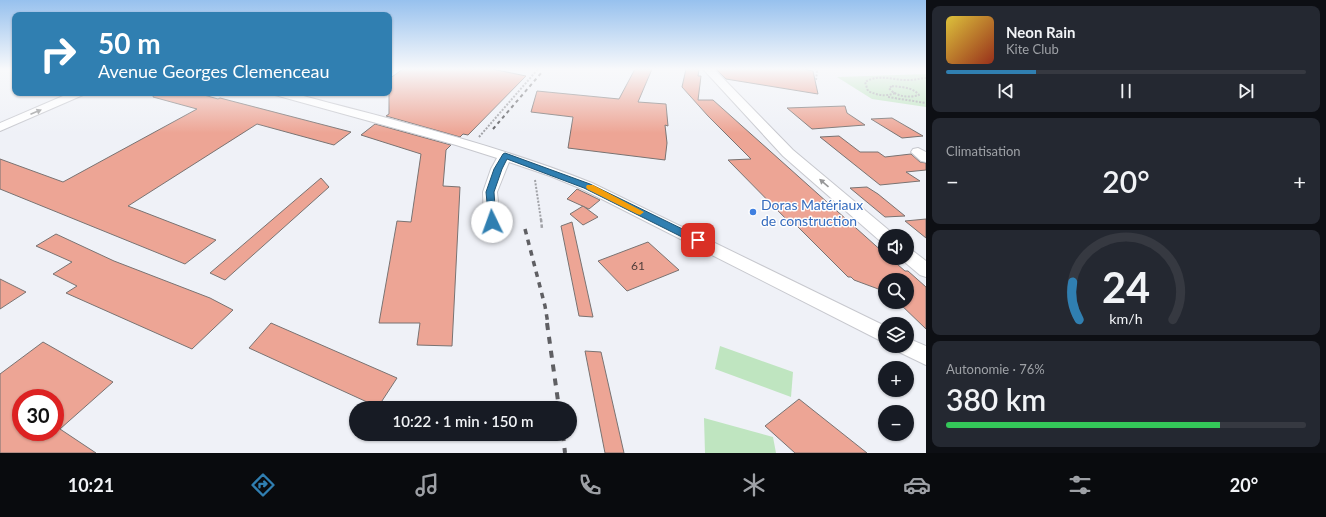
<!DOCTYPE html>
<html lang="fr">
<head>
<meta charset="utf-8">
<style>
	:root { --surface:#171b24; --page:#242831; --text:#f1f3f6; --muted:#9ea1a6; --line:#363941; --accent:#307fb1 }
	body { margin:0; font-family:Lato,sans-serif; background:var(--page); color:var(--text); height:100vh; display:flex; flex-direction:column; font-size:15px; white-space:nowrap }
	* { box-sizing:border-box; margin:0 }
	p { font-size:13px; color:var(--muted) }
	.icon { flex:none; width:22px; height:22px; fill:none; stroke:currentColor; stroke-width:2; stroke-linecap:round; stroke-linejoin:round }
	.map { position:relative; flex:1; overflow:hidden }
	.drawer { display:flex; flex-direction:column; gap:6px; padding:6px; background:#0d0f14; width:400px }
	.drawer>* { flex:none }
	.guide { position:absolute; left:12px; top:12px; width:380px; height:84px; border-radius:8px; box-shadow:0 1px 3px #0004; background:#307fb1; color:#fff; overflow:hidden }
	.buttons { position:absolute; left:878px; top:229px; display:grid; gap:8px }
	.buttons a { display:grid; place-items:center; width:36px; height:36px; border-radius:50%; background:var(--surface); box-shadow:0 1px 3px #0004; font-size:20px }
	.speed { position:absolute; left:12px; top:389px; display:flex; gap:8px; font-size:20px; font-weight:700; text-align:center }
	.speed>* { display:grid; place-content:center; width:52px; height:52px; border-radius:50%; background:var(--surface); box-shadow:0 1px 3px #0004; line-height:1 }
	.speed .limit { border:6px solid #d22; background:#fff; color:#111 }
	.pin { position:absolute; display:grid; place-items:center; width:34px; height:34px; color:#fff; margin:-17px; border-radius:8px; box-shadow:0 2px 6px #0006 }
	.me { position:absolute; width:44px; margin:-22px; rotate:357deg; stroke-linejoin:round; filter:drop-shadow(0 0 3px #0008) }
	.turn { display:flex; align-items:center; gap:14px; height:84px; padding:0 20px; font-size:18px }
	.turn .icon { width:52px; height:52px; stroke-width:2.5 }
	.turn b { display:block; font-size:28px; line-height:34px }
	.big { font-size:30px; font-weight:600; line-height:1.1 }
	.drawer .card { flex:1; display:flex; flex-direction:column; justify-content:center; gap:6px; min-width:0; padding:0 14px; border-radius:8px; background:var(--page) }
	.drawer .dial { align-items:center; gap:0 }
	.dial svg { height:104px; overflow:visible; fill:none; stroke:var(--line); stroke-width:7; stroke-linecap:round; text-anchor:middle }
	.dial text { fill:var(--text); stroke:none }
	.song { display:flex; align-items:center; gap:12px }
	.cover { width:48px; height:48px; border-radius:6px; background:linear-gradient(135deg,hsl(50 70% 55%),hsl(10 70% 35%)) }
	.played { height:4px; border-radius:2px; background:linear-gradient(90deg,var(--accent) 25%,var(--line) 25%) }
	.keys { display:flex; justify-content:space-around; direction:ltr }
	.heat { display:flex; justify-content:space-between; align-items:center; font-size:22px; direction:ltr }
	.charge { height:6px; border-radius:3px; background:linear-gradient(90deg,#34c759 76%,var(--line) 0) }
	.trip { position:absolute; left:349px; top:401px; width:228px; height:40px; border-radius:20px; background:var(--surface); box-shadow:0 1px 3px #0004; font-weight:600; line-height:40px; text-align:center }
	.menu { display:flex; height:64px; justify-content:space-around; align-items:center; background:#090b0e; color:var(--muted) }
	.menu .icon { width:28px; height:28px }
	.menu .active { color:var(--accent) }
	.menu b { font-size:18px; color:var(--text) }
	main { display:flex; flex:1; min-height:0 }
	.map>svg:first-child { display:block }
	.green { fill:#bfe5c0 }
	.building { fill:#eda595; stroke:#797372; fill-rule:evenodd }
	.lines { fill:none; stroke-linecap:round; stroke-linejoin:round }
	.minor-casing { stroke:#c7c8ce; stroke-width:2 }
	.path-far1 { stroke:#a1a2a7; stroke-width:2; stroke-dasharray:2 1.5; stroke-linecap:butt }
	.path { stroke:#a1a2a7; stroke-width:2.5; stroke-dasharray:3.5 2; stroke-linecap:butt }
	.minor { fill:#fff; fill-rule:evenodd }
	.rail-far2 { stroke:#5f5f63; stroke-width:2; stroke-dasharray:3.5 3.5; stroke-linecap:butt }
	.rail-far1 { stroke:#5f5f63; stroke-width:3.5; stroke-dasharray:5.5 5.5; stroke-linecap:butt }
	.rail { stroke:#5f5f63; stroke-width:4; stroke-dasharray:7 7; stroke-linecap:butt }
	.oneway { fill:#989899 }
	.route { fill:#307fb1; stroke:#1f5373 }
	.slow { fill:#f59e0b }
	.shop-dot { fill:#3f7fe0; stroke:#fefefe; stroke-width:1.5 }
	.labels { text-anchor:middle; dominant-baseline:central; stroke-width:3; stroke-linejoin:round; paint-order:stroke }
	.number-label { font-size:12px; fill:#4f3d3a }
	.shop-label { font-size:14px; fill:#366cbe; stroke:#fefefe; text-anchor:start }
</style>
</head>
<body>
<main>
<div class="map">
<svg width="926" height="453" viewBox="0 0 926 453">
	<rect width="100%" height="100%" fill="#eff1f7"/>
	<!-- green -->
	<g class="green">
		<path d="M 926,74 L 926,107 L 872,99 L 837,77 Z"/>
		<path d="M 720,346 L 793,372 L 791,397 L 715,369 Z"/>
		<path d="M 704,418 L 773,437 L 776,453 L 705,453 Z"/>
	</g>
	<!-- building -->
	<g class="building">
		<path d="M 403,69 L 492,69 L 526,76 L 468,135 L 463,134 L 460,137 L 386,116 L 389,114 L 389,79 Z"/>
		<path d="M 635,69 L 652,69 L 638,102 L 666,104 L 668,126 L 665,125 L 667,143 L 665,160 L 568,148 L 573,117 L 531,112 L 537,91 L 619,99 Z"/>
		<path d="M 686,69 L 699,69 L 698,76 L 701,76 L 698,100 L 713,100 L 885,254 L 885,258 L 890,258 L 905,271 L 908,271 L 926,287 L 926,329 L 898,302 L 907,302 L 907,280 L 885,280 L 885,290 L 881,290 L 854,280 L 851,277 L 848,277 L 795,224 L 791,224 L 728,160 L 751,159 L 708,116 L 682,87 Z"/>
		<path d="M 716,69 L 804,69 L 813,71 L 818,94 L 726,79 Z"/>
		<path d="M 154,93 L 197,93 L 218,99 L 220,98 L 351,132 L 334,145 L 257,124 L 128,206 L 216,240 L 185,264 L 0,189 L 0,159 L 63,182 L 197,109 L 153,97 Z"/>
		<path d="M 845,106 L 847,113 L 865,125 L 812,129 L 787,108 Z"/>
		<path d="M 892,118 L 923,136 L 902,138 L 871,119 Z"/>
		<path d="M 375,124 L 451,145 L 446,150 L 443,186 L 460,187 L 452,346 L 417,345 L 420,323 L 379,323 L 397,221 L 411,222 L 421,154 L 361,135 Z"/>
		<path d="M 839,136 L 860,152 L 878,152 L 885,157 L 911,154 L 920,162 L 926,163 L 926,170 L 906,172 L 920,181 L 880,185 L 820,137 Z"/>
		<path d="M 321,178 L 329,187 L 225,280 L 210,273 Z"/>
		<path d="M 867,187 L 878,194 L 905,216 L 885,217 L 850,188 Z"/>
		<path d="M 577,189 L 600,200 L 589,209 L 567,199 Z"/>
		<path d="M 583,206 L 598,217 L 583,225 L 570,214 Z"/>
		<path d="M 926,219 L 926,238 L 905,221 Z"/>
		<path d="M 572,222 L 593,317 L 579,316 L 561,226 Z"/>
		<path d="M 56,234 L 114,261 L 210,298 L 233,310 L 192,349 L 66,293 L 77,286 L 53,274 L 72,262 L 36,246 Z"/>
		<path d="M 648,242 L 679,270 L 627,291 L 598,261 Z"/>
		<path d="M 0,279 L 26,292 L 0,309 Z"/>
		<path d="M 271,323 L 397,378 L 378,407 L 249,348 Z"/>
		<path d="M 43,342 L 113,382 L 60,429 L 96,453 L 0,453 L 0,374 ZM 21,398 L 55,398 L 55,432 L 21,432 Z"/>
		<path d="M 585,351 L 601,352 L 624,453 L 605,453 Z"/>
		<path d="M 799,399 L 867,453 L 795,453 L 765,426 Z"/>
	</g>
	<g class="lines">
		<defs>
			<g id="minor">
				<path d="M 703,69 L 714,69 L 793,150 L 891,232 L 893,236 L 885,236 L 885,241 L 879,240 L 783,156 Z"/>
				<path d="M 70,93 L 85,93 L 83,95 L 0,131 L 0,123 Z"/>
				<path d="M 273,93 L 292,93 C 393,120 495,144 592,183 L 885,326 L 885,343 L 582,189 L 550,176 L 509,162 L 497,192 L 500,222 L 498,226 L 492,227 L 486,226 L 484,222 L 483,192 L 491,169 L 497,158 L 456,145 L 275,95 Z"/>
				<path d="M 918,148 L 926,152 L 926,162 L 921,161 L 911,152 L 913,149 Z"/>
				<path d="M 907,249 L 913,251 L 926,261 L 926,277 L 920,275 L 901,259 L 900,258 L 907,258 Z"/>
				<path d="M 907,338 L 926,346 L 926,365 L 899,352 L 896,346 L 907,346 Z"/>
			</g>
		</defs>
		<!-- minor casing -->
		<use href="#minor" class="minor-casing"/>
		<!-- path-far1 -->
		<g class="path-far1">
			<path d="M 814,69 L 817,71 L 816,80"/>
			<path d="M 892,86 C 901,87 913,87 919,95 C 908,98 896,97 889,88 Z"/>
			<path d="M 895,93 C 885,97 877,95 868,91 L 865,82 C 880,73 894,81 910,80 C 915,80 920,78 926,78"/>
			<path d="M 888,97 L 926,103"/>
			<path d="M 479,137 L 538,69"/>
			<path d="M 535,180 L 541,220"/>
		</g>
		<!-- path -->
		<path class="path" d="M 541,219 L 542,229"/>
		<!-- minor -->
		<use href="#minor" class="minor"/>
		<!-- rail-far2 -->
		<path class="rail-far2" d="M 493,129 L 542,72"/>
		<!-- rail-far1 -->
		<path class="rail-far1" d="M 525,229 L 545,306 L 548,324"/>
		<!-- rail -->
		<g class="rail">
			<path d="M 547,323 L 559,408"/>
			<path d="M 563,434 L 565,453"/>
		</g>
	</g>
	<!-- one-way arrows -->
	<defs><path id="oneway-solid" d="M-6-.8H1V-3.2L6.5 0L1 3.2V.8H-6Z"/></defs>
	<g class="oneway">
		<use href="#oneway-solid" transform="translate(36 112) rotate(-23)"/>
		<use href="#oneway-solid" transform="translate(824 183) rotate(-139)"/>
	</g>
	<!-- sky -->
	<linearGradient id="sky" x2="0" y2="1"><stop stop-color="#97c1ee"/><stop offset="0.52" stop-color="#f8f9fb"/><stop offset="1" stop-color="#f8f9fb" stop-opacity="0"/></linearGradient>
	<rect width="926" height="133" fill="url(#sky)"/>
	<!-- route -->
	<path class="route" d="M 505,153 L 590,184 L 701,238 L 702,240 L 701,243 L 694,243 L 584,188 L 507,159 L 502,169 L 494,192 L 496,222 L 495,224 L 489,224 L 486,192 L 494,169 L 503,154 Z"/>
	<!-- slow -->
	<path class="slow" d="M 587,185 L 593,185 L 644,212 L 640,215 L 637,214 L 587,189 L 586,187 Z"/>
	<!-- markers -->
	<circle class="shop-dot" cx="753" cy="212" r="4"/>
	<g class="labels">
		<!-- number labels -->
		<g class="number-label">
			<text x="638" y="265">61</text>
		</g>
		<!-- shop labels -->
		<g class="shop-label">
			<text x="761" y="204">Doras Matériaux<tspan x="761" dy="16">de construction</tspan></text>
		</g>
	</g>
</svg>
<div class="buttons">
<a><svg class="icon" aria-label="sound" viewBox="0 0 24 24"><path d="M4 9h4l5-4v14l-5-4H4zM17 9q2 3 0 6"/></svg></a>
<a><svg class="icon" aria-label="search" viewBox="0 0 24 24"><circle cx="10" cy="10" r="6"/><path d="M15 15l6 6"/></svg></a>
<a><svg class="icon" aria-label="layers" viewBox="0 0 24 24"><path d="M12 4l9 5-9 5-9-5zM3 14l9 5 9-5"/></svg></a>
<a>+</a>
<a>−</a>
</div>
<div class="speed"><div class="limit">30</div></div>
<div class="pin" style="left:698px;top:240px;background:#d93025"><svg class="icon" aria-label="arrive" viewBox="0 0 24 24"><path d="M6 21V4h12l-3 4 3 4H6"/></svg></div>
<svg class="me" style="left:492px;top:222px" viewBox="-20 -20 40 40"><circle r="19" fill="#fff"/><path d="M0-13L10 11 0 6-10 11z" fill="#307fb1"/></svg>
<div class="trip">10:22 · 1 min · 150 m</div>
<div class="guide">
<div class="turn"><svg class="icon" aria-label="right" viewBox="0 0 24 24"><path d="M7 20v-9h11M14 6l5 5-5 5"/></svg><div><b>50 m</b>Avenue Georges Clemenceau</div></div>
</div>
</div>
<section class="drawer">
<div class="card">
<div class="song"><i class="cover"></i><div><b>Neon Rain</b><p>Kite Club</p></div></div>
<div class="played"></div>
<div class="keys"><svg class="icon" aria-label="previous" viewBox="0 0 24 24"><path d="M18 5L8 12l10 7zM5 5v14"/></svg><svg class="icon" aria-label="pause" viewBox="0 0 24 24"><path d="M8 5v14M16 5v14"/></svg><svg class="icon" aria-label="next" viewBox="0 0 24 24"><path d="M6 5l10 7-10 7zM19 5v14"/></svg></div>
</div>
<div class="card"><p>Climatisation</p>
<div class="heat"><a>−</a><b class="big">20°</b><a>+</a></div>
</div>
<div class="card dial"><svg viewBox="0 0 100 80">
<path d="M14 69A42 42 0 1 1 86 69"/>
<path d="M14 69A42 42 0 0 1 9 40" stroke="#307fb1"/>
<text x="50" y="56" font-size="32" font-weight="700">24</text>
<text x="50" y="72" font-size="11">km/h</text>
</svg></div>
<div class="card"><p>Autonomie · 76%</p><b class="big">380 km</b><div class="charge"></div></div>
</section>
</main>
<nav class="menu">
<b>10:21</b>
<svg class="icon active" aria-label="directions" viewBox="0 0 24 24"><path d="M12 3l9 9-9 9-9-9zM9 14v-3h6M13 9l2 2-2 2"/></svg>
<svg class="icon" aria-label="music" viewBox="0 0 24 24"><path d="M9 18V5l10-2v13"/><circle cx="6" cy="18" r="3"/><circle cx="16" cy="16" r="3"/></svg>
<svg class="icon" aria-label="phone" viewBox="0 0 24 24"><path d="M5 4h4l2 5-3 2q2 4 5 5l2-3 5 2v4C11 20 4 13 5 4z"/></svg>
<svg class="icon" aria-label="climate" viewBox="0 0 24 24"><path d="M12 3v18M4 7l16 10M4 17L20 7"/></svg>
<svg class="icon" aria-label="car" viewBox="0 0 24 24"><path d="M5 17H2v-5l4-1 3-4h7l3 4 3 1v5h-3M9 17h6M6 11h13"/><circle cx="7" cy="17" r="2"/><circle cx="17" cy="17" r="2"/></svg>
<svg class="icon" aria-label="filters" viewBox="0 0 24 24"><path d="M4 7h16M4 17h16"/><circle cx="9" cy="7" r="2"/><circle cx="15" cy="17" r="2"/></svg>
<b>20°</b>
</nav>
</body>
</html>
